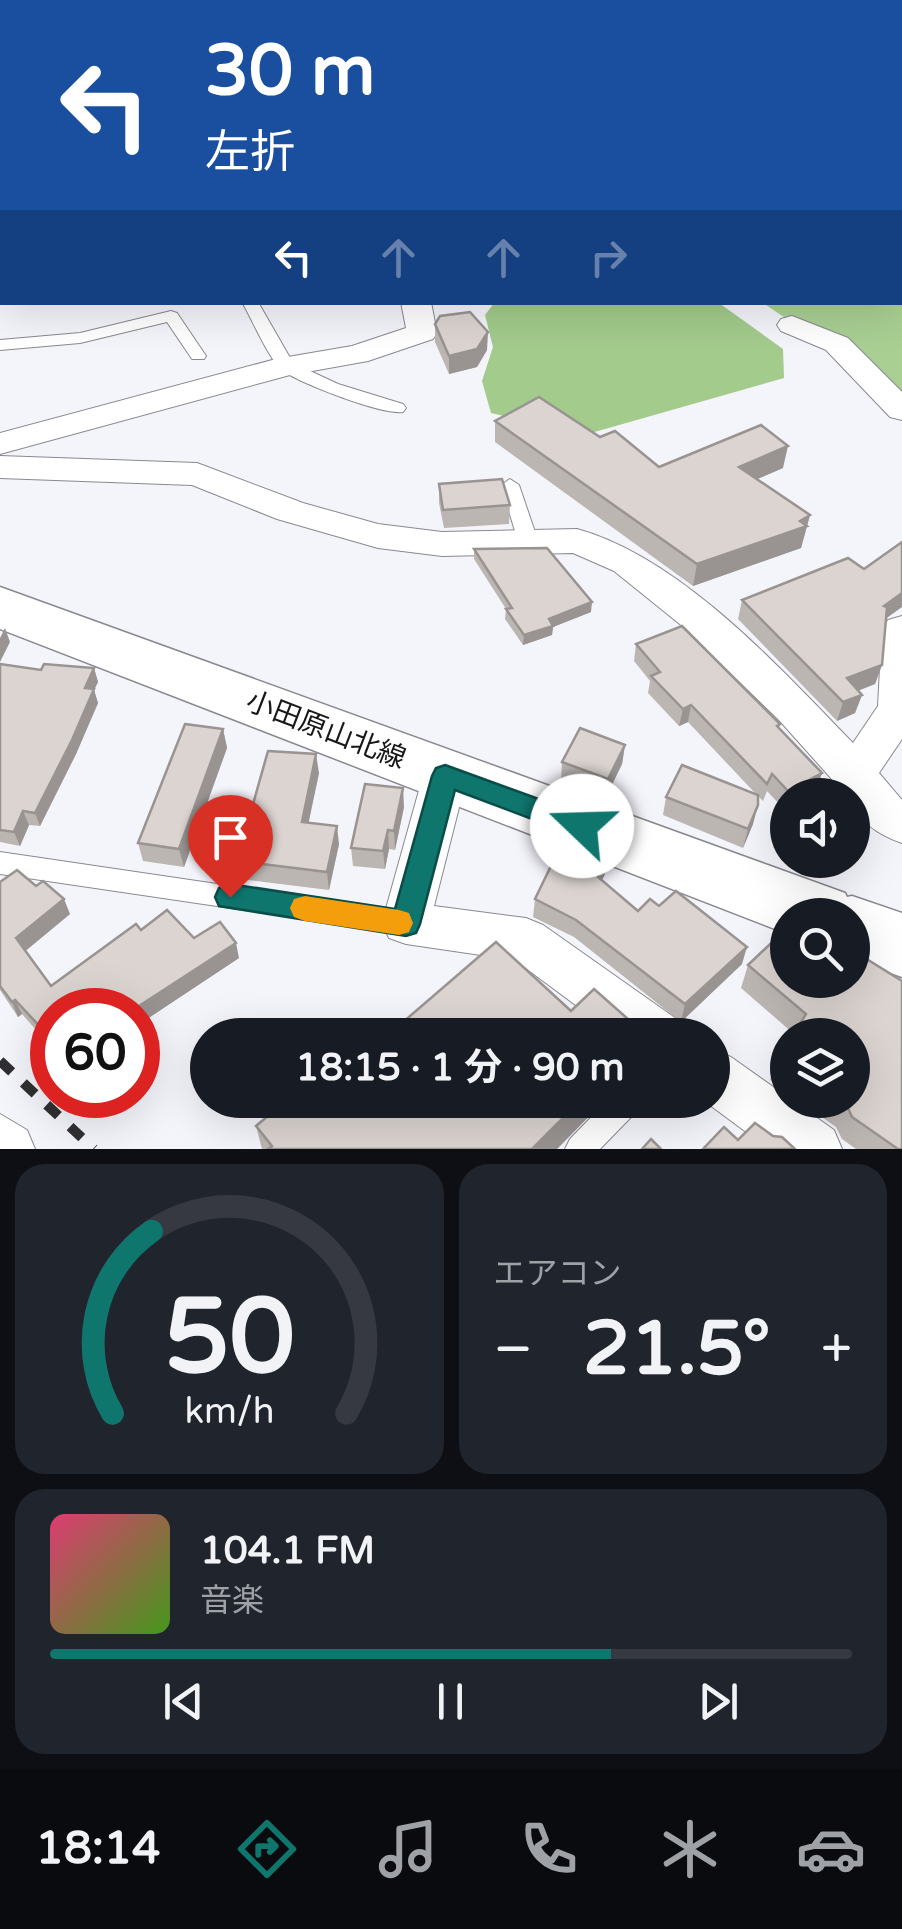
<!DOCTYPE html>
<html lang="ja">
<head>
<meta charset="utf-8">
<style>
	:root { --surface:#171b24; --page:#20242c; --text:#f1f3f6; --muted:#9ea1a6; --line:#363941; --accent:#0f766e }
	body { margin:0; font-family:"Varela Round","Noto Sans JP",sans-serif; background:var(--page); color:var(--text); height:100vh; display:flex; flex-direction:column; font-size:38px; white-space:nowrap }
	* { box-sizing:border-box; margin:0 }
	p { font-size:32px; color:var(--muted) }
	.icon { flex:none; width:55px; height:55px; fill:none; stroke:currentColor; stroke-width:2; stroke-linecap:round; stroke-linejoin:round }
	.map { position:relative; height:1149px; overflow:hidden }
	.panel { display:flex; flex-direction:column; gap:15px; padding:15px; background:#0d0f14; flex:1 }
	.panel>* { flex:none }
	.hud { position:absolute; left:0px; top:0px; width:902px; height:305px; box-shadow:0 10px 40px #0002; background:#1a4fa0; color:#fff; overflow:hidden }
	.buttons { position:absolute; left:770px; top:778px; display:grid; gap:20px }
	.buttons a { display:grid; place-items:center; width:100px; height:100px; border-radius:50%; background:var(--surface); box-shadow:0 10px 40px #0002; font-size:50px }
	.speed { position:absolute; left:30px; top:988px; display:flex; gap:20px; font-size:50px; font-weight:700; text-align:center }
	.speed>* { display:grid; place-content:center; width:130px; height:130px; border-radius:50%; background:var(--surface); box-shadow:0 10px 40px #0002; line-height:1 }
	.speed .limit { border:15px solid #d22; background:#fff; color:#111 }
	.pin { position:absolute; display:grid; place-items:center; width:85px; height:85px; color:#fff; margin:-102px -42px; border-radius:50% 50% 50% 0; rotate:-45deg; box-shadow:0 0 10px #0007 }
	.pin .icon { rotate:45deg }
	.me { position:absolute; width:110px; margin:-55px; rotate:291deg; stroke-linejoin:round; filter:drop-shadow(0 0 8px #0008) }
	.turn { display:flex; align-items:center; gap:35px; height:210px; padding:0 40px; font-size:45px }
	.turn .icon { width:130px; height:130px; stroke-width:2.5 }
	.turn b { display:block; font-size:70px; line-height:85px }
	.lanes { display:flex; align-items:center; height:95px; padding:0 40px; background:#0003; justify-content:center; gap:50px; direction:ltr }
	.lanes .off { opacity:.35 }
	.big { font-size:75px; font-weight:700; line-height:1.1 }
	.panel .tile { flex:1; display:flex; flex-direction:column; justify-content:center; gap:15px; min-width:0; padding:0 35px; border-radius:30px; background:var(--page) }
	.panel .dial { align-items:center; gap:0 }
	.dial svg { height:260px; overflow:visible; fill:none; stroke:var(--line); stroke-width:7; stroke-linecap:round; text-anchor:middle }
	.dial text { fill:var(--text); stroke:none }
	.song { display:flex; align-items:center; gap:30px }
	.cover { width:120px; height:120px; border-radius:15px; background:linear-gradient(135deg,hsl(340 70% 55%),hsl(100 70% 35%)) }
	.played { height:10px; border-radius:5px; background:linear-gradient(90deg,var(--accent) 70%,var(--line) 70%) }
	.keys { display:flex; justify-content:space-around; direction:ltr }
	.heat { display:flex; justify-content:space-between; align-items:center; font-size:55px; direction:ltr }
	.panel .tiles { flex:1; display:grid; gap:15px; grid-template-columns:1fr 1fr }
	.tile:last-child { grid-column:span 2 }
	.trip { position:absolute; left:190px; top:1018px; width:540px; height:100px; border-radius:50px; background:var(--surface); box-shadow:0 10px 40px #0002; font-weight:700; line-height:100px; text-align:center }
	.tabs { display:flex; height:160px; justify-content:space-around; align-items:center; background:#090b0e; color:var(--muted) }
	.tabs .icon { width:70px; height:70px }
	.tabs .selected { color:var(--accent) }
	.tabs b { font-size:45px; color:var(--text) }
	.map>svg:first-child { display:block }
	.green { fill:#a9cf93 }
	.forest { fill:#a3cb8c }
	.lines { fill:none; stroke-linecap:round; stroke-linejoin:round }
	.lane-casing { stroke:#898990; stroke-width:2 }
	.street-casing { stroke:#898990; stroke-width:2 }
	.primary-casing { stroke:#898990; stroke-width:3 }
	.lane { fill:#fff; fill-rule:evenodd }
	.street { fill:#fff; fill-rule:evenodd }
	.primary { fill:#fff; fill-rule:evenodd }
	.rail { stroke:#303033; stroke-width:10; stroke-dasharray:16 16; stroke-linecap:butt }
	.wall { fill:#bcb6b3 }
	.shaded-wall { fill:#999492 }
	.building { fill:#dbd4d0; stroke:#999492; stroke-width:2.5 }
	.route { fill:#0f766e; stroke:#0a4d48; stroke-width:2.5 }
	.slow { fill:#f59e0b }
	.labels { text-anchor:middle; dominant-baseline:central; stroke-width:8; stroke-linejoin:round; paint-order:stroke }
	.street-label { font-size:28px; fill:#171719; stroke:#fff }
</style>
</head>
<body>
<div class="map">
<svg width="902" height="1149" viewBox="0 0 902 1149">
	<rect width="100%" height="100%" fill="#f4f4fb"/>
	<!-- green -->
	<path class="green" d="M 900,236 L 902,236 L 902,396 L 763,303 L 900,302 Z"/>
	<!-- forest -->
	<path class="forest" d="M 494,303 L 719,303 L 783,349 L 784,378 L 584,435 L 491,413 L 482,381 L 493,347 L 485,315 Z"/>
	<g class="lines">
		<defs>
			<g id="lane">
				<path d="M 123,0 L 135,0 L 136,2 L 125,2 Z"/>
				<path d="M 242,302 L 258,302 L 293,363 L 338,384 L 403,404 L 406,408 L 403,412 C 382,415 302,384 283,371 C 269,360 252,319 242,302 Z"/>
				<path d="M 171,311 L 177,313 L 206,356 L 204,359 L 192,359 L 167,322 L 80,343 L 0,350 L 0,340 L 80,333 Z"/>
				<path d="M 510,479 L 519,485 L 538,541 L 535,546 L 521,546 L 518,541 L 501,485 Z"/>
				<path d="M 0,852 L 406,912 L 415,915 L 419,923 L 415,931 L 406,934 L 0,874 Z"/>
				<path d="M 608,1100 L 642,1100 L 638,1110 L 600,1149 L 565,1149 L 570,1139 Z"/>
			</g>
			<g id="street">
				<rect x="0" y="123" width="2" height="14"/>
				<path d="M 401,302 L 431,302 L 437,333 L 433,339 L 368,361 L 290,375 L 0,454 L 0,433 L 276,359 L 352,346 L 406,328 Z"/>
				<path d="M 792,316 L 848,338 L 902,392 L 902,420 L 890,417 L 826,350 L 781,331 L 777,325 L 781,319 Z"/>
				<path d="M 0,456 L 197,463 L 303,503 L 378,524 L 442,532 L 577,529 C 680,557 780,668 853,743 L 878,706 L 882,630 L 888,620 L 902,616 L 902,739 L 879,773 L 902,800 L 902,843 C 881,836 853,820 852,795 L 846,795 L 779,720 L 681,625 L 614,571 L 573,553 L 442,556 L 378,548 L 277,519 L 192,485 L 0,478 Z"/>
				<path d="M 445,758 L 460,764 L 467,776 L 434,906 L 526,918 L 543,925 L 675,1018 L 683,1035 L 616,1035 L 515,960 L 406,944 L 389,938 L 382,923 L 423,776 L 430,764 Z"/>
				<path d="M 712,1050 L 731,1057 L 834,1130 L 842,1149 L 769,1149 L 703,1100 L 712,1100 Z"/>
				<path d="M 0,1114 L 27,1130 L 35,1149 L 0,1149 Z"/>
			</g>
			<path id="primary" d="M 0,587 L 845,893 L 847,897 L 852,896 L 902,913 L 902,977 L 852,959 L 852,915 L 788,915 L 788,934 L 0,629 Z"/>
		</defs>
		<!-- lane casing -->
		<use href="#lane" class="lane-casing"/>
		<!-- street casing -->
		<use href="#street" class="street-casing"/>
		<!-- primary casing -->
		<use href="#primary" class="primary-casing"/>
		<!-- lane -->
		<use href="#lane" class="lane"/>
		<!-- street -->
		<use href="#street" class="street"/>
		<!-- primary -->
		<use href="#primary" class="primary"/>
		<!-- rail -->
		<path class="rail" d="M 0,1061 L 94,1149"/>
	</g>
	<!-- wall -->
	<g class="wall">
		<path d="M 435,324 L 487,350 L 477,367 L 449,374 L 435,342 Z"/>
		<path d="M 495,421 L 600,437 L 659,467 L 783,468 L 757,479 L 810,515 L 801,548 L 693,586 L 495,442 Z"/>
		<path d="M 439,484 L 510,505 L 509,524 L 444,528 L 439,503 Z"/>
		<path d="M 474,549 L 591,612 L 553,627 L 552,635 L 523,645 L 505,619 L 506,609 L 474,559 Z"/>
		<path d="M 742,600 L 886,619 L 882,665 L 875,684 L 858,691 L 862,695 L 855,713 L 837,721 L 738,619 Z"/>
		<path d="M 636,644 L 780,724 L 779,728 L 816,790 L 807,795 L 788,795 L 783,808 L 767,791 L 763,801 L 758,796 L 753,824 L 743,848 L 663,815 L 666,797 L 755,793 L 688,722 L 679,726 L 648,693 L 650,681 L 634,661 Z"/>
		<path d="M 0,665 L 41,670 L 94,668 L 98,682 L 94,690 L 98,703 L 76,754 L 40,826 L 29,825 L 20,846 L 0,842 Z"/>
		<path d="M 223,729 L 227,748 L 184,867 L 143,861 L 138,843 Z"/>
		<path d="M 625,745 L 622,764 L 606,797 L 561,780 L 562,762 Z"/>
		<path d="M 319,773 L 308,823 L 339,844 L 329,890 L 241,879 L 237,861 Z"/>
		<path d="M 404,807 L 395,850 L 389,849 L 385,869 L 353,866 L 351,848 Z"/>
		<path d="M 608,856 L 605,874 L 602,880 L 638,911 L 659,906 L 742,964 L 681,1022 L 574,937 L 533,917 L 535,899 Z"/>
		<path d="M 0,882 L 70,914 L 25,951 L 51,986 L 141,930 L 194,938 L 239,958 L 147,1019 L 150,1027 L 52,1010 L 52,1048 L 22,1014 L 18,1017 L 0,990 Z"/>
		<path d="M 787,928 L 902,1149 L 856,1149 L 842,1139 L 836,1127 L 798,1100 L 852,1100 L 794,1034 L 741,988 L 748,965 Z"/>
		<path d="M 788,1043 L 788,1092 L 770,1080 L 778,1058 Z"/>
		<path d="M 605,1100 L 557,1149 L 262,1149 L 256,1126 L 307,1105 Z"/>
	</g>
	<!-- shaded-wall -->
	<g class="shaded-wall">
		<path d="M 2,190 L 2,211 L 0,213 L 0,192 Z"/>
		<path d="M 488,332 L 487,350 L 477,367 L 449,374 L 449,356 Z"/>
		<path d="M 788,446 L 783,468 L 734,489 L 739,467 Z"/>
		<path d="M 810,515 L 801,548 L 693,586 L 697,564 L 800,521 Z"/>
		<path d="M 902,593 L 902,607 L 877,625 L 884,606 Z"/>
		<path d="M 592,602 L 591,612 L 553,627 L 552,635 L 523,645 L 524,635 L 549,619 Z"/>
		<path d="M 5,628 L 10,642 L 0,662 L 0,638 Z"/>
		<path d="M 882,665 L 875,684 L 841,697 L 847,678 Z"/>
		<path d="M 94,668 L 98,682 L 94,690 L 98,703 L 76,754 L 40,826 L 35,813 Z"/>
		<path d="M 862,695 L 855,713 L 837,721 L 843,702 Z"/>
		<path d="M 691,705 L 688,722 L 679,726 L 683,709 Z"/>
		<path d="M 223,729 L 227,748 L 184,867 L 179,849 Z"/>
		<path d="M 625,745 L 622,764 L 606,797 L 608,779 Z"/>
		<path d="M 316,754 L 319,773 L 305,840 L 302,822 Z"/>
		<path d="M 822,773 L 816,790 L 807,795 L 788,795 L 788,805 L 783,808 L 788,791 Z"/>
		<path d="M 403,788 L 404,807 L 395,850 L 394,831 Z"/>
		<path d="M 758,805 L 753,824 L 743,848 L 748,829 Z"/>
		<path d="M 23,811 L 29,825 L 20,846 L 14,832 Z"/>
		<path d="M 337,826 L 339,844 L 329,890 L 327,872 Z"/>
		<path d="M 388,830 L 389,849 L 385,869 L 383,851 Z"/>
		<path d="M 608,856 L 605,874 L 595,895 L 598,877 Z"/>
		<path d="M 64,899 L 70,914 L 23,953 L 16,938 Z"/>
		<path d="M 236,943 L 239,958 L 147,1019 L 150,1027 L 138,1037 L 139,1006 Z"/>
		<path d="M 747,947 L 742,964 L 681,1022 L 685,1004 Z"/>
		<path d="M 15,1000 L 22,1014 L 18,1017 L 12,1002 Z"/>
		<path d="M 52,1030 L 52,1047 L 47,1034 Z"/>
		<path d="M 581,1100 L 605,1100 L 557,1149 L 532,1149 Z"/>
	</g>
	<!-- building -->
	<g class="building">
		<path d="M 497,0 L 618,0 L 616,2 L 490,2 Z"/>
		<rect x="0" y="18" width="2" height="94"/>
		<path d="M 0,156 L 2,156 L 2,190 L 0,192 Z"/>
		<path d="M 470,312 L 488,332 L 477,349 L 449,356 L 435,324 L 440,316 Z"/>
		<path d="M 539,397 L 600,437 L 615,431 L 659,467 L 761,425 L 788,446 L 739,467 L 810,515 L 800,521 L 807,526 L 697,564 L 495,421 Z"/>
		<path d="M 502,479 L 510,505 L 443,510 L 439,484 Z"/>
		<path d="M 902,542 L 902,593 L 884,606 L 887,607 L 882,665 L 847,678 L 862,695 L 843,702 L 742,600 L 848,558 L 864,569 Z"/>
		<path d="M 547,548 L 592,602 L 549,619 L 553,626 L 524,635 L 506,609 L 512,608 L 474,549 Z"/>
		<path d="M 682,626 L 780,724 L 777,726 L 822,773 L 788,791 L 772,774 L 767,784 L 691,705 L 683,709 L 651,676 L 660,672 L 636,644 Z"/>
		<path d="M 0,664 L 41,670 L 44,664 L 94,668 L 85,688 L 94,689 L 72,740 L 35,813 L 23,811 L 14,832 L 0,830 Z"/>
		<path d="M 185,724 L 223,729 L 179,849 L 138,843 Z"/>
		<path d="M 580,728 L 625,745 L 608,779 L 562,762 Z"/>
		<path d="M 268,751 L 316,754 L 302,822 L 337,826 L 327,872 L 237,861 Z"/>
		<path d="M 682,765 L 758,795 L 758,805 L 748,829 L 666,797 Z"/>
		<path d="M 365,784 L 403,788 L 394,831 L 388,830 L 383,851 L 351,848 Z"/>
		<path d="M 564,839 L 608,856 L 598,877 L 638,911 L 650,899 L 659,906 L 676,891 L 747,947 L 685,1004 L 576,920 L 535,899 Z"/>
		<path d="M 17,870 L 36,886 L 43,881 L 64,899 L 16,938 L 51,986 L 136,924 L 141,930 L 167,910 L 194,938 L 220,922 L 236,943 L 139,1006 L 145,1013 L 138,1019 L 138,1010 L 52,1010 L 52,1030 L 47,1034 L 15,1000 L 12,1002 L 0,986 L 0,882 Z"/>
		<path d="M 787,928 L 788,980 L 852,980 L 852,950 L 902,981 L 902,1149 L 898,1149 L 852,1117 L 847,1106 L 838,1100 L 852,1100 L 852,1035 L 793,1035 L 806,1014 L 748,965 Z"/>
		<path d="M 496,942 L 571,1011 L 594,989 L 646,1035 L 388,1035 Z"/>
		<path d="M 788,1043 L 788,1064 L 778,1058 Z"/>
		<path d="M 287,1100 L 302,1100 L 307,1105 L 313,1100 L 581,1100 L 532,1149 L 268,1149 L 272,1146 L 256,1126 Z"/>
		<path d="M 755,1123 L 773,1136 L 782,1137 L 795,1149 L 703,1149 L 724,1127 L 738,1140 Z"/>
		<path d="M 651,1139 L 661,1149 L 642,1149 Z"/>
	</g>
	<!-- route -->
	<path class="route" d="M 445,765 L 591,818 L 595,826 L 591,835 L 582,838 L 455,790 L 420,924 L 416,933 L 406,936 L 219,906 L 215,897 L 219,888 L 230,884 L 395,909 L 432,776 L 436,768 Z"/>
	<!-- slow -->
	<path class="slow" d="M 305,896 L 399,910 L 409,913 L 413,923 L 409,932 L 399,935 L 305,921 L 294,917 L 290,908 L 294,899 Z"/>
	<g class="labels">
		<!-- street labels -->
		<g class="street-label">
			<text transform="translate(326 730) rotate(21)">小田原山北線</text>
		</g>
	</g>
</svg>
<div class="buttons">
<a><svg class="icon" aria-label="sound" viewBox="0 0 24 24"><path d="M4 9h4l5-4v14l-5-4H4zM17 9q2 3 0 6"/></svg></a>
<a><svg class="icon" aria-label="search" viewBox="0 0 24 24"><circle cx="10" cy="10" r="6"/><path d="M15 15l6 6"/></svg></a>
<a><svg class="icon" aria-label="layers" viewBox="0 0 24 24"><path d="M12 4l9 5-9 5-9-5zM3 14l9 5 9-5"/></svg></a>
</div>
<div class="speed"><div class="limit">60</div></div>
<div class="pin" style="left:230px;top:897px;background:#d93025"><svg class="icon" aria-label="arrive" viewBox="0 0 24 24"><path d="M6 21V4h12l-3 4 3 4H6"/></svg></div>
<svg class="me" style="left:582px;top:826px" viewBox="-20 -20 40 40"><circle r="19" fill="#fff"/><path d="M0-13L10 11 0 6-10 11z" fill="#0f766e"/></svg>
<div class="trip">18:15 · 1 分 · 90 m</div>
<div class="hud">
<div class="turn"><svg class="icon" aria-label="left" viewBox="0 0 24 24"><path d="M17 20v-9H6M10 6l-5 5 5 5"/></svg><div><b>30 m</b>左折</div></div>
<div class="lanes"><svg class="icon" aria-label="left" viewBox="0 0 24 24"><path d="M17 20v-9H6M10 6l-5 5 5 5"/></svg><svg class="icon off" aria-label="ahead" viewBox="0 0 24 24"><path d="M12 20V5M6 11l6-6 6 6"/></svg><svg class="icon off" aria-label="ahead" viewBox="0 0 24 24"><path d="M12 20V5M6 11l6-6 6 6"/></svg><svg class="icon off" aria-label="right" viewBox="0 0 24 24"><path d="M7 20v-9h11M14 6l5 5-5 5"/></svg></div>
</div>
</div>
<section class="panel">
<div class="tiles">
<div class="tile dial"><svg viewBox="0 0 100 80">
<path d="M14 69A42 42 0 1 1 86 69"/>
<path d="M14 69A42 42 0 0 1 26 13" stroke="#0f766e"/>
<text x="50" y="56" font-size="32" font-weight="700">50</text>
<text x="50" y="72" font-size="11">km/h</text>
</svg></div>
<div class="tile"><p>エアコン</p>
<div class="heat"><a>−</a><b class="big">21.5°</b><a>+</a></div>
</div>
<div class="tile">
<div class="song"><i class="cover"></i><div><b>104.1 FM</b><p>音楽</p></div></div>
<div class="played"></div>
<div class="keys"><svg class="icon" aria-label="previous" viewBox="0 0 24 24"><path d="M18 5L8 12l10 7zM5 5v14"/></svg><svg class="icon" aria-label="pause" viewBox="0 0 24 24"><path d="M8 5v14M16 5v14"/></svg><svg class="icon" aria-label="next" viewBox="0 0 24 24"><path d="M6 5l10 7-10 7zM19 5v14"/></svg></div>
</div>
</div>
</section>
<nav class="tabs">
<b>18:14</b>
<svg class="icon selected" aria-label="directions" viewBox="0 0 24 24"><path d="M12 3l9 9-9 9-9-9zM9 14v-3h6M13 9l2 2-2 2"/></svg>
<svg class="icon" aria-label="music" viewBox="0 0 24 24"><path d="M9 18V5l10-2v13"/><circle cx="6" cy="18" r="3"/><circle cx="16" cy="16" r="3"/></svg>
<svg class="icon" aria-label="phone" viewBox="0 0 24 24"><path d="M5 4h4l2 5-3 2q2 4 5 5l2-3 5 2v4C11 20 4 13 5 4z"/></svg>
<svg class="icon" aria-label="climate" viewBox="0 0 24 24"><path d="M12 3v18M4 7l16 10M4 17L20 7"/></svg>
<svg class="icon" aria-label="car" viewBox="0 0 24 24"><path d="M5 17H2v-5l4-1 3-4h7l3 4 3 1v5h-3M9 17h6M6 11h13"/><circle cx="7" cy="17" r="2"/><circle cx="17" cy="17" r="2"/></svg>
</nav>
</body>
</html>
